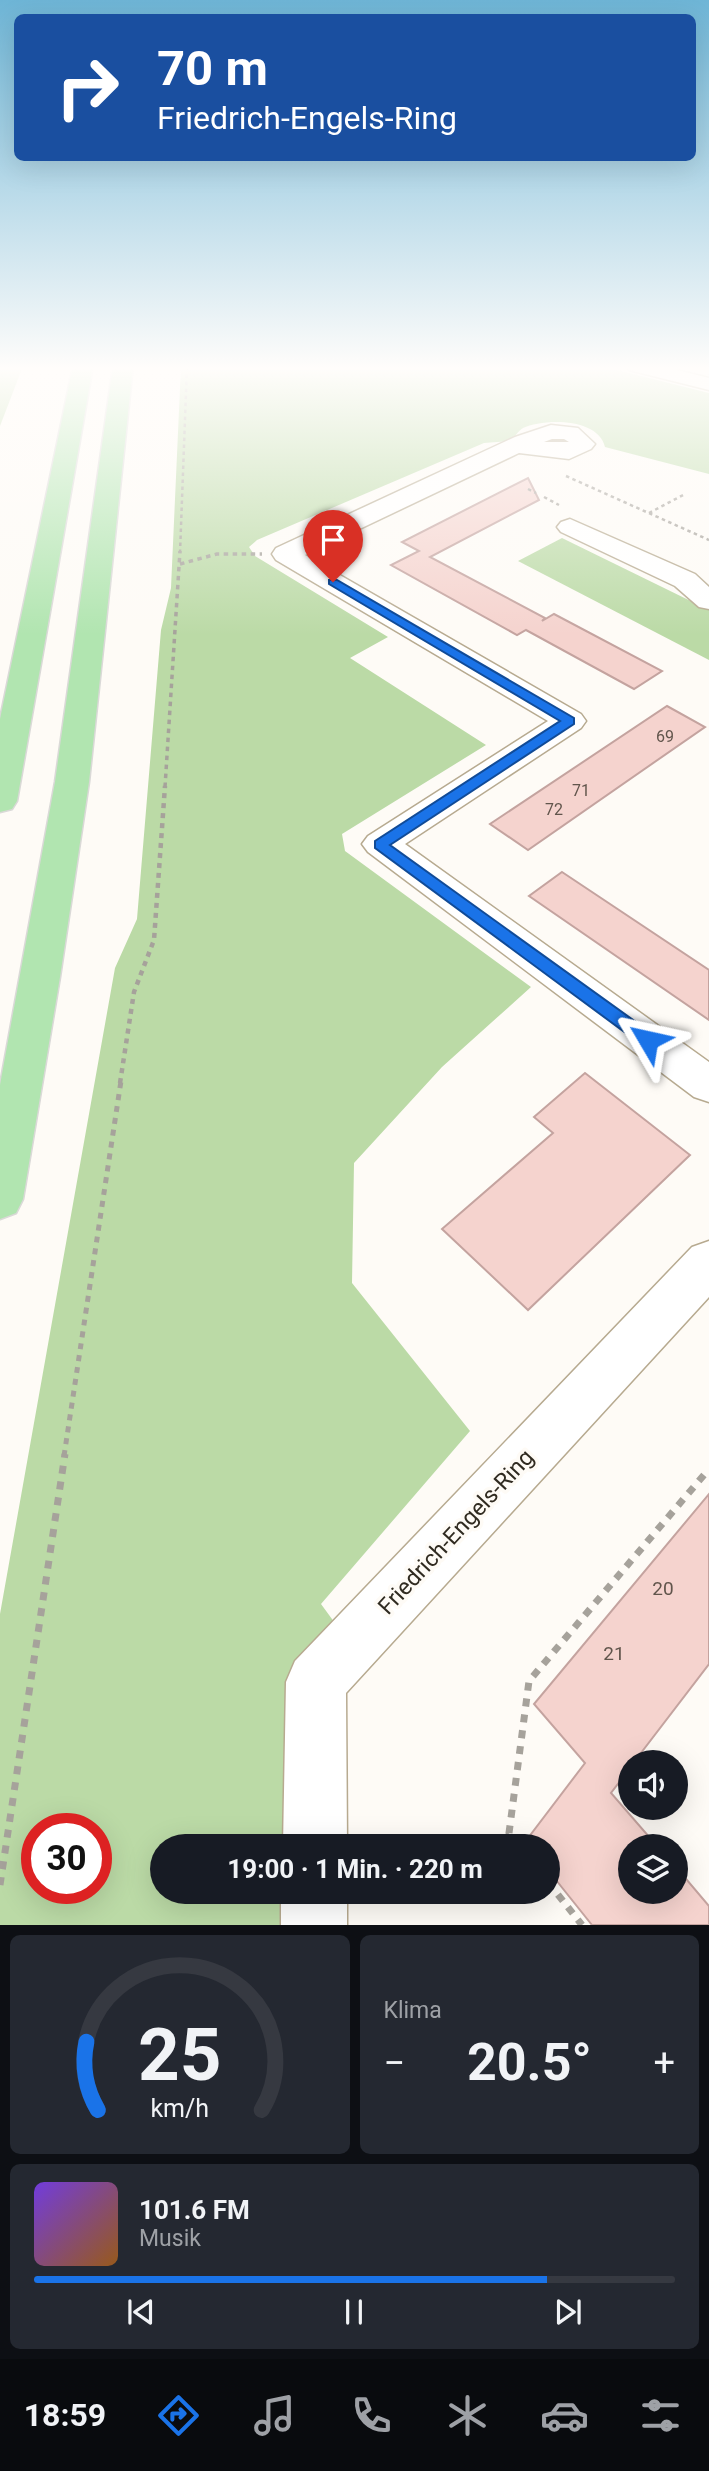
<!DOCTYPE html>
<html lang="de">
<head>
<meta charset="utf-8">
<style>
	:root { --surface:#171b24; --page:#242831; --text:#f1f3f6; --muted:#9ea1a6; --line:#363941; --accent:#1a73e8 }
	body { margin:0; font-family:Roboto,sans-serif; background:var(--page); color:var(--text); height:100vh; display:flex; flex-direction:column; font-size:26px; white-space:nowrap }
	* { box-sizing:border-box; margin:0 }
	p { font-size:23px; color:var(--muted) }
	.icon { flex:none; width:38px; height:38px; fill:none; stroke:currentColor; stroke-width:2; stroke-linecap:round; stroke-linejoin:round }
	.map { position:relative; height:1925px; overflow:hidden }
	.drawer { display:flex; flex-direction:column; gap:10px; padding:10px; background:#0d0f14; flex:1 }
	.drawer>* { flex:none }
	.hud { position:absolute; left:14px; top:14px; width:682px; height:147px; border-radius:10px; box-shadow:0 7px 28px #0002; background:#1a4fa0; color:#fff; overflow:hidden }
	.buttons { position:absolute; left:618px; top:1750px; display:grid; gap:14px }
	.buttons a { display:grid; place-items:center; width:70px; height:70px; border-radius:50%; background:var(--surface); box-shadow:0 7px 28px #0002; font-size:35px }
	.speed { position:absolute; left:21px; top:1813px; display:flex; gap:14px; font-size:35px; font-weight:700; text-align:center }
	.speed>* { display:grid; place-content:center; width:91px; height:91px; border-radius:50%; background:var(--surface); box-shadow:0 7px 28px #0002; line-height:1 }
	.speed .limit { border:10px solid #d22; background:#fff; color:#111 }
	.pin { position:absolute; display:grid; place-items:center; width:60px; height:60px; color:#fff; margin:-72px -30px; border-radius:50% 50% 50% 0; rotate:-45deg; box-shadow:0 0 7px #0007 }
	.pin .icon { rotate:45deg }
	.me { position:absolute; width:77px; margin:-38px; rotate:306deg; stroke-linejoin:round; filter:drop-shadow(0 0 5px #0008) }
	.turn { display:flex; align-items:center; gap:24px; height:147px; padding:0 28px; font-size:32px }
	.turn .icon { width:91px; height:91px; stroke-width:2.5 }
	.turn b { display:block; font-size:49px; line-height:60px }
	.big { font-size:52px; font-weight:700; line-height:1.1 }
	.drawer .card { flex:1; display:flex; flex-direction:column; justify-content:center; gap:10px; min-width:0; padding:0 24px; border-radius:10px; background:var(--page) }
	.drawer .dial { align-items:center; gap:0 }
	.dial svg { height:182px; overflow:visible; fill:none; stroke:var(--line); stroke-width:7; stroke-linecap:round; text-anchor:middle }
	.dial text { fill:var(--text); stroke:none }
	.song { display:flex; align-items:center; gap:21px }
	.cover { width:84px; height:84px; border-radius:10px; background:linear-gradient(135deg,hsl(260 70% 55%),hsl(30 70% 35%)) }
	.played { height:7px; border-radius:4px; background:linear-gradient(90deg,var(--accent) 80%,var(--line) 80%) }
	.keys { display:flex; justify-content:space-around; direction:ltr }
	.heat { display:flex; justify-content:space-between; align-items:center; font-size:38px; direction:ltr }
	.drawer .tiles { flex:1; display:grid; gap:10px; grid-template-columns:1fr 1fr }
	.card:last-child { grid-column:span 2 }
	.trip { position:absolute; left:150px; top:1834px; width:410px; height:70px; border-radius:35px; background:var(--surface); box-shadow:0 7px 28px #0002; font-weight:700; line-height:70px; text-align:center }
	.dock { display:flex; height:112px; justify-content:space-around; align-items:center; background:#090b0e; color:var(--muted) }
	.dock .icon { width:49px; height:49px }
	.dock .selected { color:var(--accent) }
	.dock b { font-size:32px; color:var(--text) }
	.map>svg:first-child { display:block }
	.green { fill:#bbdaa6; fill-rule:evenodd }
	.building { fill:#f5d3ce; stroke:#c4a39f; stroke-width:2 }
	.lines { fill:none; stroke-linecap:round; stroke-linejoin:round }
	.minor-casing { stroke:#b7aa90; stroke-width:3 }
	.highway-casing { stroke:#dad9d7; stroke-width:3 }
	.path-far4 { stroke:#a6a29b; stroke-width:2.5; stroke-dasharray:3.5 3.5; stroke-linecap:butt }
	.path-far3 { stroke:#a6a29b; stroke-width:3.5; stroke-dasharray:4.5 4.5; stroke-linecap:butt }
	.path-far2 { stroke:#a6a29b; stroke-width:4.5; stroke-dasharray:5 5; stroke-linecap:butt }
	.path-far1 { stroke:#a6a29b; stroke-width:5; stroke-dasharray:6 6; stroke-linecap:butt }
	.path { stroke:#a6a29b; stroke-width:7; stroke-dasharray:8 8; stroke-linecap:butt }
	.minor { fill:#fff; fill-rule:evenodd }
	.highway { fill:#b1e5b0; fill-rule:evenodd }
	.route { fill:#1a73e8; stroke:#114b97; stroke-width:2 }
	.labels { text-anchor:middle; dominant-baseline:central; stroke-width:7; stroke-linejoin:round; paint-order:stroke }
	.number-label { font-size:16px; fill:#61554c }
	.near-number-label { font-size:19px; fill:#61554c }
	.near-street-label { font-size:23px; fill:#302b21; stroke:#fefbf6 }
</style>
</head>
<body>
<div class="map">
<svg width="709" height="1925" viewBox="0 0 709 1925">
	<rect width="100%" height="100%" fill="#fefbf6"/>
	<!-- green -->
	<g class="green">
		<path d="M 0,366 L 23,366 L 0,426 Z"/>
		<path d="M 181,366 L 601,366 L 709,393 L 709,474 L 605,447 C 599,418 544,418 523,428 C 518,431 515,437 511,439 C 505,443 492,442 484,443 L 257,540 L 249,547 L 255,556 L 388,637 L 350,658 L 486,745 L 342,834 L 345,851 L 531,987 L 442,1067 L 354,1163 L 352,1283 L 470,1431 L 321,1604 L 340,1630 L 300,1720 L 297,1846 L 163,1846 L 163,1892 L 295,1892 L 295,1925 L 0,1925 L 0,1614 L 115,968 L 137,919 L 161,630 L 171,588 ZM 37,1829 L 96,1829 L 96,1888 L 37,1888 Z"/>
		<path d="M 562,538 L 709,610 L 709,660 L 518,561 Z"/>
	</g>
	<!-- building -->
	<g class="building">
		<path d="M 528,478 L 539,500 L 430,557 L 545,618 L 542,621 L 554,614 L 662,671 L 634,689 L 526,630 L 517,635 L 391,565 L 419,551 L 402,542 Z"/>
		<path d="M 667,706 L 705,727 L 528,850 L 490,824 Z"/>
		<path d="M 562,872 L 709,970 L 709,1020 L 529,896 Z"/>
		<path d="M 585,1073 L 690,1155 L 528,1310 L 442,1229 L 553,1133 L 534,1117 Z"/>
		<path d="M 709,1494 L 709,1664 L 634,1762 L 630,1762 L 630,1768 L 611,1793 L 657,1846 L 630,1846 L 630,1892 L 676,1892 L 676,1867 L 709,1906 L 709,1925 L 592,1925 L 548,1870 L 548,1846 L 522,1846 L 585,1763 L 534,1704 Z"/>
	</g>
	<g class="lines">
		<defs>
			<g id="minor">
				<path d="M 626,366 L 661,366 L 709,378 L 709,390 L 629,370 Z"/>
				<path d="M 551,425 L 578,428 L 595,444 L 591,449 L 569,459 L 519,453 L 305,555 L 581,714 L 586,721 L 581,728 L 405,844 L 709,1062 L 709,1102 L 694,1097 L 368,852 L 362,844 L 368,836 L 548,721 L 276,560 L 272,554 L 276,548 L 515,437 ZM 552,439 L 564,439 L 569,442 L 544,442 Z"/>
				<path d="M 570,519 L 695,574 L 709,587 L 709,609 L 699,607 L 675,586 L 561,532 L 557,527 L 561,522 Z"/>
				<path d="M 709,1241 L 709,1297 L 346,1693 L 347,1846 L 283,1846 L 286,1682 L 295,1661 L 692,1247 Z"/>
				<rect x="281" y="1892" width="66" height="33"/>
			</g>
			<g id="highway">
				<path d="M 73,366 L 93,366 L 17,801 L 12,809 L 0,812 L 0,719 Z"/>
				<path d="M 113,366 L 133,366 L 89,782 L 60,977 L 23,1199 L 16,1213 L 0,1219 L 0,1085 L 55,782 Z"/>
			</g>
		</defs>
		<!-- minor casing -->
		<use href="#minor" class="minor-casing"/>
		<!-- highway casing -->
		<use href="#highway" class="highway-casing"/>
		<!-- path-far4 -->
		<g class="path-far4">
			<path d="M 566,476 L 709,540"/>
			<path d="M 528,489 L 536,493"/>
			<path d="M 544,497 L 559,505"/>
			<path d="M 649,513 L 685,494"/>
			<path d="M 180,553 L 187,366"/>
		</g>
		<!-- path-far3 -->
		<g class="path-far3">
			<path d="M 180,564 L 217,554 L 262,554"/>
			<path d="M 165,787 L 180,551"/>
		</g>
		<!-- path-far2 -->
		<path class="path-far2" d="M 120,1083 L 134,992 L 154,940 L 165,786"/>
		<!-- path-far1 -->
		<path class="path-far1" d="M 64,1456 L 121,1081"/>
		<!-- path -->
		<g class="path">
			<path d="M 519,1846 L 509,1833 L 529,1681 L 709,1469"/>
			<path d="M 548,1882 L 582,1925"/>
			<path d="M 0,1885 L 65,1454"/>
		</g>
		<!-- minor -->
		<use href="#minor" class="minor"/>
		<!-- highway -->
		<use href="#highway" class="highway"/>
	</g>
	<!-- sky -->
	<linearGradient id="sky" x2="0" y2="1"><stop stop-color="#6eb5d6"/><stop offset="0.58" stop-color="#fffdfb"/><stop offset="1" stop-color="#fffdfb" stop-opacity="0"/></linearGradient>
	<rect width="709" height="635" fill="url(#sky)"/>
	<!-- route -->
	<path class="route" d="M 329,580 L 337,580 L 574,718 L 574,724 L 390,845 L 654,1035 L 656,1040 L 654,1045 L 642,1045 L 375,848 L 375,841 L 560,721 L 329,584 Z"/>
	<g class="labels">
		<!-- number labels -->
		<g class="number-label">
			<text x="665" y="736">69</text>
			<text x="581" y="790">71</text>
			<text x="554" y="809">72</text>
		</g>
		<!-- near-number labels -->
		<g class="near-number-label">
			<text x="663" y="1588">20</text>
			<text x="614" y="1653">21</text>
		</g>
		<!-- near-street labels -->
		<g class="near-street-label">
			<text transform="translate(456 1532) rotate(-47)">Friedrich-Engels-Ring</text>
		</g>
	</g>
</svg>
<div class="buttons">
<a><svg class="icon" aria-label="sound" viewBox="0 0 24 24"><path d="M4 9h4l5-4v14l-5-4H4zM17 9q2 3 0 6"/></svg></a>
<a><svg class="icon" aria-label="layers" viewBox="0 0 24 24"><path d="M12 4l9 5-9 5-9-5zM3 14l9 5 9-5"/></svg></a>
</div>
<div class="speed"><div class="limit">30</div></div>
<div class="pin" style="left:333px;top:582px;background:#d93025"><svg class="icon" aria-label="arrive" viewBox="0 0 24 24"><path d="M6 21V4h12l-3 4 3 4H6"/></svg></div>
<svg class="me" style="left:648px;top:1040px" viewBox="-20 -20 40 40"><path d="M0-17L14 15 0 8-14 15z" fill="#1a73e8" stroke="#fff" stroke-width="4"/></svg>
<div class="trip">19:00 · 1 Min. · 220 m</div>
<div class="hud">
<div class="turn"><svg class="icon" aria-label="right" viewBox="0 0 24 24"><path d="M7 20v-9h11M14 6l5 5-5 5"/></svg><div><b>70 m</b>Friedrich-Engels-Ring</div></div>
</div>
</div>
<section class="drawer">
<div class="tiles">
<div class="card dial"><svg viewBox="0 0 100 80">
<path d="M14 69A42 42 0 1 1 86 69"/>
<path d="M14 69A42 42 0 0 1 9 39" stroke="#1a73e8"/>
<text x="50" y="56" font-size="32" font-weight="700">25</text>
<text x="50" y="72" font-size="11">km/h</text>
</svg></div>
<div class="card"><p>Klima</p>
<div class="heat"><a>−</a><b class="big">20.5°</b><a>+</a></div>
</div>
<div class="card">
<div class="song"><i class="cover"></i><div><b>101.6 FM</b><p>Musik</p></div></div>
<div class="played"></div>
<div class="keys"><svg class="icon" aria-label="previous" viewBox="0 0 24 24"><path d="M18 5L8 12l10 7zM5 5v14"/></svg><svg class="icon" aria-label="pause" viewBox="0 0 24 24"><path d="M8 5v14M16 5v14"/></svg><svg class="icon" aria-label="next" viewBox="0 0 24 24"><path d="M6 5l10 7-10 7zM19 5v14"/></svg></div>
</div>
</div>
</section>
<nav class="dock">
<b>18:59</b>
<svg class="icon selected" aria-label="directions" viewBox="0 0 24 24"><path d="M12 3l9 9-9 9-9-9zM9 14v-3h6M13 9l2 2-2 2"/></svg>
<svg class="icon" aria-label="music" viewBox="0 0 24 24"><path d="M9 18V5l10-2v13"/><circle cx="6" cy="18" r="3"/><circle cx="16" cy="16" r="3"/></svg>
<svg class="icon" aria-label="phone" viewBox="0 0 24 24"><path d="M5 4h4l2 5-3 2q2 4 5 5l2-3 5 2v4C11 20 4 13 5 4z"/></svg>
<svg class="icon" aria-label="climate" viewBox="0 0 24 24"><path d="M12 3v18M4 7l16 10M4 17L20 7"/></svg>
<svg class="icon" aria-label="car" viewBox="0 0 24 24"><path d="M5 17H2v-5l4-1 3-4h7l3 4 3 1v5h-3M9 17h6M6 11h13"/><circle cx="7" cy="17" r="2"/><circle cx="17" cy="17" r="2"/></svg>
<svg class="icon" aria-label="filters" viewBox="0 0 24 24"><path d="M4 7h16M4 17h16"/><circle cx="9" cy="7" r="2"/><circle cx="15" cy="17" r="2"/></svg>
</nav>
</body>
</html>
